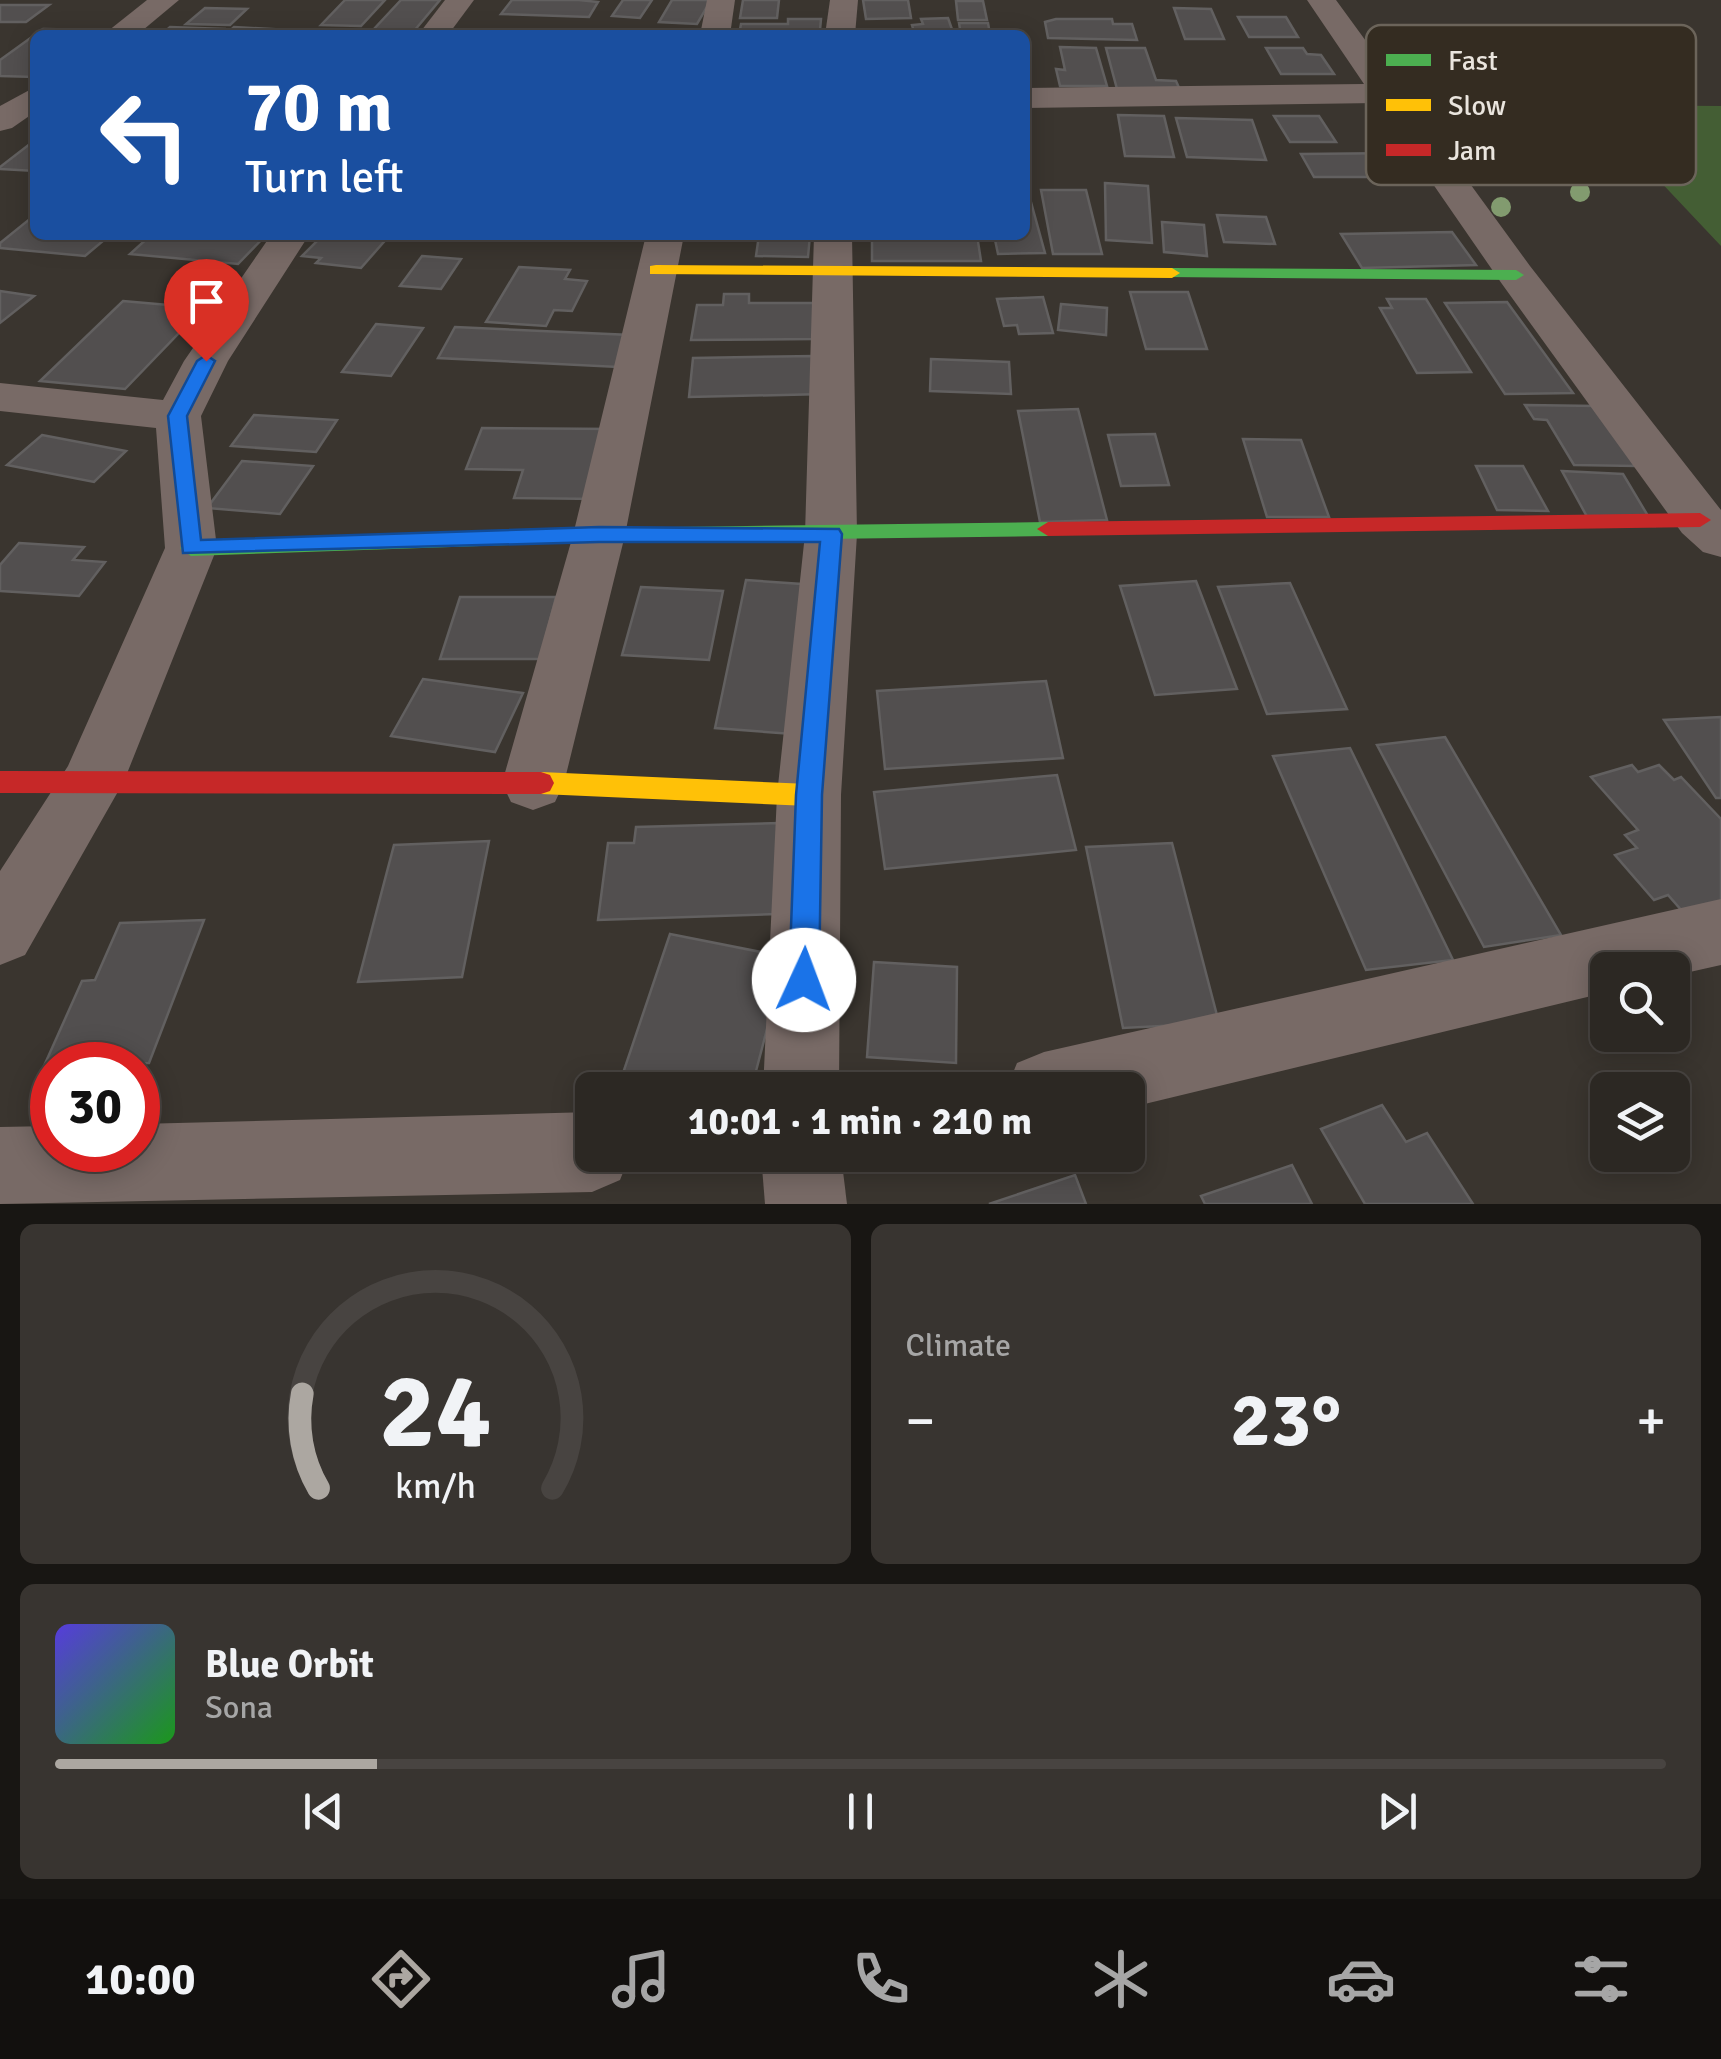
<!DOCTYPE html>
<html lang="en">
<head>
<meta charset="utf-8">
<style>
	:root { --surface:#2c2823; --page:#383430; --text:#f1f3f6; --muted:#a6a6a6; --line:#484441; --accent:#aca7a1 }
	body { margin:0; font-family:Signika,sans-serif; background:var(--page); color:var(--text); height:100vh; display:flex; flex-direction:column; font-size:38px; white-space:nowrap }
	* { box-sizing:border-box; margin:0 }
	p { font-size:32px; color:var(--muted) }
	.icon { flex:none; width:55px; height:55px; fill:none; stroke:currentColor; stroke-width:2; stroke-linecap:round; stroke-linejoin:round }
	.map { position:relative; height:1204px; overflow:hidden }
	.drawer { display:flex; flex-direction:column; gap:20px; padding:20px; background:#181613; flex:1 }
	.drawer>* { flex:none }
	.hud { position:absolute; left:30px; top:30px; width:1000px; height:210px; border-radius:15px; box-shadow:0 5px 25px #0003,0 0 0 2px var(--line); background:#1a4fa0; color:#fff; overflow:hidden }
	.fabs { position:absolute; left:1590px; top:952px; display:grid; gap:20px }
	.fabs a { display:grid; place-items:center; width:100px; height:100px; border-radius:15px; background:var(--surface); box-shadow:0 5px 25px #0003,0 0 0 2px var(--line); font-size:50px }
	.speed { position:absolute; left:30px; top:1042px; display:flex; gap:20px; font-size:50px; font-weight:700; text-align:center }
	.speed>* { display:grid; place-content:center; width:130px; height:130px; border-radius:50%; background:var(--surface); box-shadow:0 5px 25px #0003,0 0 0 2px var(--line); line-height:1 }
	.speed .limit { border:15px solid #d22; background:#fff; color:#111 }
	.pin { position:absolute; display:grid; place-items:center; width:85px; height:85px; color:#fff; margin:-102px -42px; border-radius:50% 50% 50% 0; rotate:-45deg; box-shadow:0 0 10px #0007 }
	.pin .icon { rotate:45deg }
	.me { position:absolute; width:110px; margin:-55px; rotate:2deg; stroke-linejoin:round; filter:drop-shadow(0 0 8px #0008) }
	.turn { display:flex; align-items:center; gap:35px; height:210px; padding:0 50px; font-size:45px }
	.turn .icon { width:130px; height:130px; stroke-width:2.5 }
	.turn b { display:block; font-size:70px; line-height:85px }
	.big { font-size:75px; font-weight:700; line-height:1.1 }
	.drawer .widget { flex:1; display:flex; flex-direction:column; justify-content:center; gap:15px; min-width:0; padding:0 35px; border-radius:15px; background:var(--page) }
	.drawer .dial { align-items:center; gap:0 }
	.dial svg { height:260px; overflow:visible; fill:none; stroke:var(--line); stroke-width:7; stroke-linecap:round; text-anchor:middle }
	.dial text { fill:var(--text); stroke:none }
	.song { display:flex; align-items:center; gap:30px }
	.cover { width:120px; height:120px; border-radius:15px; background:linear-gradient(135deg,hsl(250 70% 55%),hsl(120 70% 35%)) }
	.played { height:10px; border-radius:5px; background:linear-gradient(90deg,var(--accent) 20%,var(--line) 20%) }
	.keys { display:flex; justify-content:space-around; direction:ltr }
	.heat { display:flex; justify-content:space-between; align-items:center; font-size:55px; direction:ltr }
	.drawer .tiles { flex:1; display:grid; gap:20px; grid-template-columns:1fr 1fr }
	.widget:last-child { grid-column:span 2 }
	.trip { position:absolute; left:575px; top:1072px; width:570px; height:100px; border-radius:15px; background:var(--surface); box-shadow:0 5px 25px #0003,0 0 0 2px var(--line); font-weight:700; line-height:100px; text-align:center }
	.tab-bar { display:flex; height:160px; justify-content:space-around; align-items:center; background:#12100e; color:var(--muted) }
	.tab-bar .icon { width:70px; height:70px }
	.tab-bar .active { color:var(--accent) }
	.tab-bar b { font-size:45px; color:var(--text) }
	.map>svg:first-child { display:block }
	.green { fill:#445e34 }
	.building { fill:#524f4f; stroke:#626060; stroke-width:2.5 }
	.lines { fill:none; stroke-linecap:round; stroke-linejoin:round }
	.street { fill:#786a66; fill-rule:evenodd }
	.fast { fill:#4caf50; fill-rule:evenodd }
	.slow { fill:#ffc107; fill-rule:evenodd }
	.jam { fill:#c62828; fill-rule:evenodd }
	.tree { fill:#829b6f }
	.route { fill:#1a73e8; stroke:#114b97; stroke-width:2.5 }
	.key { fill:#342c21; stroke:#6b645a; stroke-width:2.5 }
	.key-label { font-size:28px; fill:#eae5de }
</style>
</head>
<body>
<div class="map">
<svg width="1721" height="1204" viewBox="0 0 1721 1204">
	<rect width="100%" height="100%" fill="#3a352f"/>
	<!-- green -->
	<path class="green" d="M 1588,105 L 1721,106 L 1721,246 Z"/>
	<!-- building -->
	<g class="building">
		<path d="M 345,0 L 385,0 L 361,26 L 321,25 Z"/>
		<path d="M 401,0 L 440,0 L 414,31 L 373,30 Z"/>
		<path d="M 512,0 L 579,0 L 598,2 L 589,17 L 501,14 Z"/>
		<path d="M 623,0 L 652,0 L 640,18 L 612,16 Z"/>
		<path d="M 672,0 L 711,0 L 697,24 L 659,22 Z"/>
		<path d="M 743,0 L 779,0 L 777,18 L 740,18 Z"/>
		<path d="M 863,0 L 908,0 L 911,18 L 866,19 Z"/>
		<path d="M 956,1 L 983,1 L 987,20 L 958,20 Z"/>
		<path d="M 0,5 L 49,5 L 26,22 L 0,22 Z"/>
		<path d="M 205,8 L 247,9 L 230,25 L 186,24 Z"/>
		<path d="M 1174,8 L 1211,9 L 1224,39 L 1185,39 Z"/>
		<path d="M 1238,17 L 1286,17 L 1298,37 L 1249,37 Z"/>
		<path d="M 948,18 L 954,35 L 915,35 L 912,25 L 923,24 L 921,19 Z"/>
		<path d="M 788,19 L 821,19 L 820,30 L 831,30 L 830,35 L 739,35 L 741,24 L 788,24 Z"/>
		<path d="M 1056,19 L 1112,19 L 1113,24 L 1132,24 L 1137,40 L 1048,38 L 1045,22 Z"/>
		<path d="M 959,23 L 988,23 L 990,34 L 1005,35 L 961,35 Z"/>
		<path d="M 170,27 L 223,29 L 216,35 L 161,35 Z"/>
		<path d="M 234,27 L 273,29 L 266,35 L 225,35 Z"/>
		<path d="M 43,29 L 97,30 L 91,35 L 35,35 L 35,77 L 0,76 L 0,60 Z"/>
		<path d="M 1060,47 L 1096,48 L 1107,86 L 1060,86 L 1056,69 L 1065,70 Z"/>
		<path d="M 1106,48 L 1145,48 L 1156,80 L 1176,81 L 1180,90 L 1117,89 Z"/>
		<path d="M 1266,48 L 1303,48 L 1307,54 L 1321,55 L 1334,74 L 1281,74 Z"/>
		<path d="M 1118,115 L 1164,116 L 1174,157 L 1125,156 Z"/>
		<path d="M 1274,116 L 1319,116 L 1336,142 L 1290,142 Z"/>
		<path d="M 1176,118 L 1252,120 L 1266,160 L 1187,157 Z"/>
		<path d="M 35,140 L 35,171 L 0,169 L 0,167 Z"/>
		<path d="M 1401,153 L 1417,177 L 1314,177 L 1301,154 Z"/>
		<path d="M 1105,183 L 1148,186 L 1152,243 L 1106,240 Z"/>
		<path d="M 1026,184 L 1045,253 L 998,254 L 994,235 L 1025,235 Z"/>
		<path d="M 1041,190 L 1086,190 L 1102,254 L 1053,254 Z"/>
		<path d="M 1217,215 L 1266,217 L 1275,244 L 1224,242 Z"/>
		<path d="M 31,218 L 35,219 L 35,235 L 110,235 L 85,256 L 0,248 L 0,243 Z"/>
		<path d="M 1162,222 L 1204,225 L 1207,256 L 1164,252 Z"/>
		<path d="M 1452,232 L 1476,265 L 1362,268 L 1341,234 Z"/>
		<path d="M 151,235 L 266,235 L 238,264 L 130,254 Z"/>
		<path d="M 323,235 L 376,235 L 389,236 L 361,268 L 316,263 L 321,258 L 302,256 Z"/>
		<path d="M 759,235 L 810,235 L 808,257 L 756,256 Z"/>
		<path d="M 872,235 L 977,235 L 981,261 L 872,261 Z"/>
		<path d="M 422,256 L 461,259 L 441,289 L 400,286 Z"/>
		<path d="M 519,267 L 570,270 L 565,279 L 587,281 L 572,311 L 554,310 L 546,326 L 486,322 Z"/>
		<path d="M 0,291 L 34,296 L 0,323 Z"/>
		<path d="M 1130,292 L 1188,292 L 1207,349 L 1146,349 Z"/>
		<path d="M 724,294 L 749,294 L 749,303 L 815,303 L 814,339 L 691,340 L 697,305 L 723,305 Z"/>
		<path d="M 1043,297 L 1053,333 L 1019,334 L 1017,325 L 1004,326 L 997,299 Z"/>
		<path d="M 1387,299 L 1426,299 L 1471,372 L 1417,373 L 1380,308 L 1392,308 Z"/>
		<path d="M 123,301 L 203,308 L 125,389 L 40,381 Z"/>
		<path d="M 1507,302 L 1573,393 L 1505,394 L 1445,303 Z"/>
		<path d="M 1061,304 L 1107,308 L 1106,335 L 1058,330 Z"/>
		<path d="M 376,324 L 423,328 L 391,376 L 342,372 Z"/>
		<path d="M 455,327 L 630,335 L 618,367 L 438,358 Z"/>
		<path d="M 814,356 L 824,394 L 689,397 L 693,358 Z"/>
		<path d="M 931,359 L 1009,362 L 1011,394 L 930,391 Z"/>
		<path d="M 1525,405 L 1597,406 L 1635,466 L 1574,465 L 1547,420 L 1534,419 Z"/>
		<path d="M 1078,409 L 1107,520 L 1040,522 L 1018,411 Z"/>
		<path d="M 254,415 L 337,420 L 316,452 L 231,446 Z"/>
		<path d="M 482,428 L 616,429 L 599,499 L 514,498 L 523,470 L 466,469 Z"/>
		<path d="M 1155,434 L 1169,485 L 1121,486 L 1108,435 Z"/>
		<path d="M 42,435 L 126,451 L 94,482 L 7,465 Z"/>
		<path d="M 1243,439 L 1301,440 L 1329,517 L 1267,517 Z"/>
		<path d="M 242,461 L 313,466 L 280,514 L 207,508 Z"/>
		<path d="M 1476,466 L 1523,466 L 1548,511 L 1497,510 Z"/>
		<path d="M 1562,471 L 1623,474 L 1654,526 L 1591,524 Z"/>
		<path d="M 19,543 L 84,547 L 73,560 L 105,562 L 79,596 L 0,591 L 0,565 Z"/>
		<path d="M 746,580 L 816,585 L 792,734 L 715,728 Z"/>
		<path d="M 1196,581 L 1237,689 L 1155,695 L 1120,586 Z"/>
		<path d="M 1290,583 L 1347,709 L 1267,714 L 1218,587 Z"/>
		<path d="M 641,587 L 723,591 L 709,660 L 622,655 Z"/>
		<path d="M 460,597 L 556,597 L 540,659 L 440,659 Z"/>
		<path d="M 423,679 L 523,693 L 495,752 L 391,736 Z"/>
		<path d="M 1046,681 L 1063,758 L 885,769 L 877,691 Z"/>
		<path d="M 1721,717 L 1721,798 L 1716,798 L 1664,720 Z"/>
		<path d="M 1445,737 L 1561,935 L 1484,947 L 1377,745 Z"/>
		<path d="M 1350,748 L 1453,960 L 1366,970 L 1273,756 Z"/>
		<path d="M 1632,765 L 1638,772 L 1659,765 L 1674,780 L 1681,777 L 1721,819 L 1721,909 L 1690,920 L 1668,895 L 1654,900 L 1615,855 L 1637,848 L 1625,835 L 1638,830 L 1591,777 Z"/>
		<path d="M 1057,775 L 1076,850 L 885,869 L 874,792 Z"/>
		<path d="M 779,823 L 777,914 L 598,920 L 608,843 L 634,843 L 636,827 Z"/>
		<path d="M 489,841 L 462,977 L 358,982 L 394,845 Z"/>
		<path d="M 1172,843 L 1219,1023 L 1123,1028 L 1086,847 Z"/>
		<path d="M 204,920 L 149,1063 L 44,1066 L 82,981 L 95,980 L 120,923 Z"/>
		<path d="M 670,934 L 786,957 L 751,1090 L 660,1090 L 620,1082 Z"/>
		<path d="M 874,962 L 957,967 L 956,1063 L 867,1057 Z"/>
		<path d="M 1382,1105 L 1406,1142 L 1427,1133 L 1473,1204 L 1365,1204 L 1321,1129 Z"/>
		<path d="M 1292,1165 L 1312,1204 L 1205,1204 L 1201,1196 Z"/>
		<path d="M 1075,1175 L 1086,1204 L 989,1204 Z"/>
	</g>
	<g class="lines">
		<!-- street -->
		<g class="street">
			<path d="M 147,0 L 179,0 L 137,35 L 103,35 Z"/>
			<path d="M 445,0 L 474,0 L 448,35 L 418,35 Z"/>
			<path d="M 707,0 L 735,0 L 730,35 L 700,35 Z"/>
			<path d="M 830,0 L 858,0 L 855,35 L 825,35 Z"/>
			<path d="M 1307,0 L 1336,0 L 1530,266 L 1721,510 L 1721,557 L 1703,552 L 1682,533 L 1502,284 L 1377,103 L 1025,108 L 1025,88 L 1364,84 Z"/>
			<path d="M 35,87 L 35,112 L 12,128 L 0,131 L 0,106 Z"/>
			<path d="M 271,235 L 309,235 L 228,361 L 201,416 L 217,548 L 124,781 L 25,955 L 0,965 L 0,871 L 68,766 L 165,548 L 156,428 L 0,411 L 0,383 L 163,400 L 184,361 Z"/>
			<path d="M 646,235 L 684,235 L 625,535 L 564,783 L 555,802 L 533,810 L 511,802 L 502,783 L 573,535 Z"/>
			<path d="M 814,235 L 852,235 L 857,534 L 841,795 L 839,1090 L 763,1090 L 777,795 L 805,534 Z"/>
			<path d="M 1721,899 L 1721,965 L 1672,976 L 1672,970 L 1608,970 L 1608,992 L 1128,1108 L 1128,1090 L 1006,1090 L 1017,1063 L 1044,1052 Z"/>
			<path d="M 592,1112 L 592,1155 L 630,1155 L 620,1180 L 592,1192 L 0,1204 L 0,1127 L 52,1126 L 52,1150 L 138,1150 L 138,1124 Z"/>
			<path d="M 761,1155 L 841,1155 L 847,1204 L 765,1204 Z"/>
		</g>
		<!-- fast -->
		<g class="fast">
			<path d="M 1172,268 L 1516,270 L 1524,275 L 1516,280 L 1166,277 L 1164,273 Z"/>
			<path d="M 1048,522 L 1059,529 L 1048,536 L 599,542 L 191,556 L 180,548 L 191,540 L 599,528 Z"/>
		</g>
		<!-- slow -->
		<g class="slow">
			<path d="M 656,265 L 1172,268 L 1180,273 L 1172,278 L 650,274 L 650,266 Z"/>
			<path d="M 541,772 L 809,784 L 818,787 L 822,795 L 818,803 L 809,806 L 541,794 L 532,791 L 528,783 L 532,775 Z"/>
		</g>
		<!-- jam -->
		<g class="jam">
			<path d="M 1700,513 L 1711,520 L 1700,527 L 1048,536 L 1037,529 L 1048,522 Z"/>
			<path d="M 0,771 L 541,772 L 550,775 L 554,783 L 550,791 L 541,794 L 0,793 Z"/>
		</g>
	</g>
	<!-- trees -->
	<g class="tree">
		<circle cx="1580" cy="192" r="10"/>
		<circle cx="1501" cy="207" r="10"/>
	</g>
	<!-- route -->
	<path class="route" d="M 206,355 L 215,361 L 187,416 L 201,540 L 599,527 L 839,529 L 842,534 L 822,795 L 819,980 L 814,990 L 804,994 L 794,990 L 789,980 L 796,795 L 820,542 L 599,542 L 183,553 L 168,416 L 197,361 Z"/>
	<!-- legend -->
	<rect x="1366" y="25" width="330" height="160" rx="15" class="key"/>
	<rect x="1386" y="54" width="45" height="12" fill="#4caf50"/>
	<rect x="1386" y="99" width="45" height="12" fill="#ffc107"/>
	<rect x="1386" y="144" width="45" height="12" fill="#c62828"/>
	<g class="key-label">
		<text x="1448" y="70">Fast</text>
		<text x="1448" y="115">Slow</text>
		<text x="1448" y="160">Jam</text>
	</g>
</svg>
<div class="fabs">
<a><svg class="icon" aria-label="search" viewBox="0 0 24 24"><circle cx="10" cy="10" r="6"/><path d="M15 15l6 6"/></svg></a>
<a><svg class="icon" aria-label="layers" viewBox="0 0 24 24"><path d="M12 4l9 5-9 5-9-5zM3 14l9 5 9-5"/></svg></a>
</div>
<div class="speed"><div class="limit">30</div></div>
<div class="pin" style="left:206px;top:361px;background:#d93025"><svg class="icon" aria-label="arrive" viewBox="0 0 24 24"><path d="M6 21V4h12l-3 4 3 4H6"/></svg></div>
<svg class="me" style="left:804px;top:980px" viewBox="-20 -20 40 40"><circle r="19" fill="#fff"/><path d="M0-13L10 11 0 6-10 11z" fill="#1a73e8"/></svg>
<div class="trip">10:01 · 1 min · 210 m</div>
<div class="hud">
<div class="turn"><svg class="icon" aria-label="left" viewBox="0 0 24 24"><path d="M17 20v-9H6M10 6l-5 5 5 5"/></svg><div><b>70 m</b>Turn left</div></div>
</div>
</div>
<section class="drawer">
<div class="tiles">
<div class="widget dial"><svg viewBox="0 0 100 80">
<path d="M14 69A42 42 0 1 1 86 69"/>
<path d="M14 69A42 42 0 0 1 9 40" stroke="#aca7a1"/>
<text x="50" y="56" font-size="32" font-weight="700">24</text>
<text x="50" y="72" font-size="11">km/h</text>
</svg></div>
<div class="widget"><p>Climate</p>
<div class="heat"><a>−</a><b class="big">23°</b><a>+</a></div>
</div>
<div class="widget">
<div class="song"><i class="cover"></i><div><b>Blue Orbit</b><p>Sona</p></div></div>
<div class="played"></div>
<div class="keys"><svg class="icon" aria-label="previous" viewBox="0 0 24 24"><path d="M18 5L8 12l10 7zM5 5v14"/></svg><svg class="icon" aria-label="pause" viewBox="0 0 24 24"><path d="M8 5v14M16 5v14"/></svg><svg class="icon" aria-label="next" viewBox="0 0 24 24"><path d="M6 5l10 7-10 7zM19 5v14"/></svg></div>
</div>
</div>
</section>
<nav class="tab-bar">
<b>10:00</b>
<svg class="icon active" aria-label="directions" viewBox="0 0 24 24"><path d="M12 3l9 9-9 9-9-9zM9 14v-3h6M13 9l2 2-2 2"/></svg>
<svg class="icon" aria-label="music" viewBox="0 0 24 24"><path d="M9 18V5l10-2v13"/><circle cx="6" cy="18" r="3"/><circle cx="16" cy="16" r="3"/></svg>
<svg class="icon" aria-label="phone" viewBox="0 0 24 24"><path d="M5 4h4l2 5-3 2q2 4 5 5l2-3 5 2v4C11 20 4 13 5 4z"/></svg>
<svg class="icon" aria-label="climate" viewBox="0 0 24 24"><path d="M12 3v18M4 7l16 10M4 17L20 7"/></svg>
<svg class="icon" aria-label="car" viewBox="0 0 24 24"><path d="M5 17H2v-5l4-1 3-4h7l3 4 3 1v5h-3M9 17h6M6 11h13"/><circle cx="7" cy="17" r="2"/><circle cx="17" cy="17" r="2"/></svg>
<svg class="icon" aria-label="filters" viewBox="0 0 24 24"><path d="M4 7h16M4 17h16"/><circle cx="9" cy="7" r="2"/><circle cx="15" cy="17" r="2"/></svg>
</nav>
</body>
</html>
